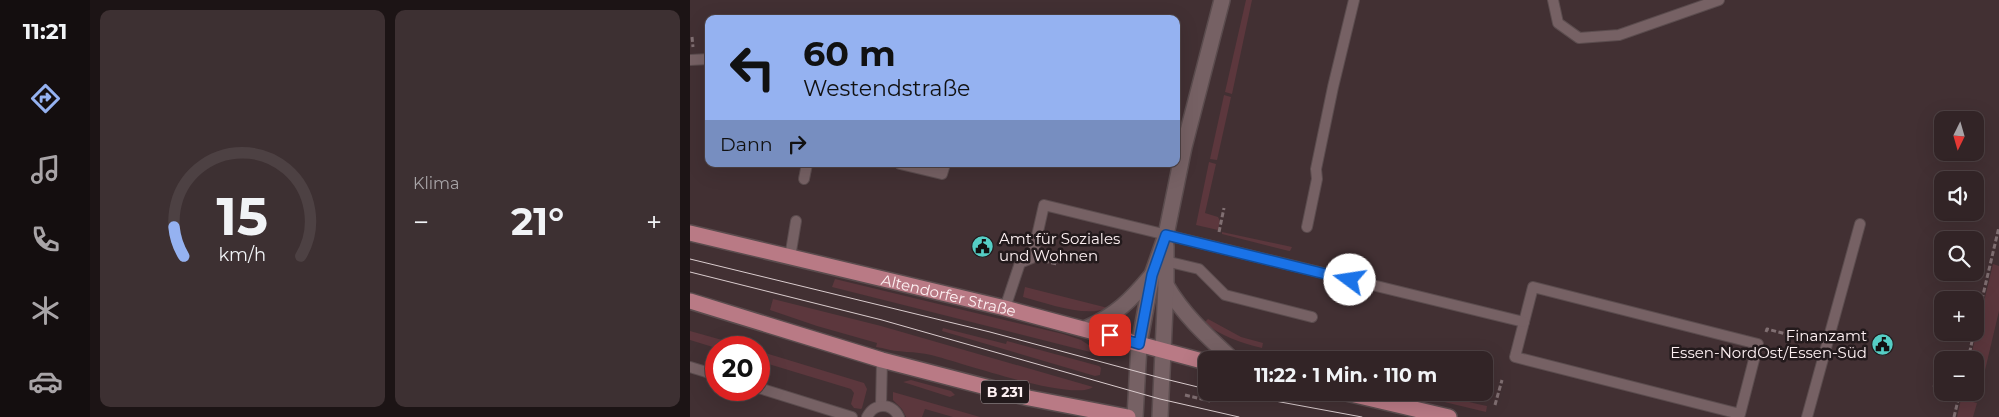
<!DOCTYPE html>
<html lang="de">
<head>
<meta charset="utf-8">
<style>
	:root { --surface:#322426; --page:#3d3032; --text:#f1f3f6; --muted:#a8a4a7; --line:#4d4143; --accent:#95b2f1 }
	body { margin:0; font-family:Montserrat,sans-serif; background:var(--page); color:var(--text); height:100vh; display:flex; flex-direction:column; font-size:19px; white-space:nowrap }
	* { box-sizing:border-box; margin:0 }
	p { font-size:16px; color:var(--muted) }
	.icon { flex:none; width:28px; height:28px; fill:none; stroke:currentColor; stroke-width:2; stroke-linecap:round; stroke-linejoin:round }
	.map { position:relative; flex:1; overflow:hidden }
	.panel { display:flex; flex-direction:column; gap:10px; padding:10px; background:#1c1415; width:600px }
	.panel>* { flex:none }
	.banner { position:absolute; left:15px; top:15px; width:475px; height:152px; border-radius:10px; box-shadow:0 5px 20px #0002,0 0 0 1px var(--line); background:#95b2f1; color:#111; overflow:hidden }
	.needle { width:32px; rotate:185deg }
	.buttons { position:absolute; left:1244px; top:111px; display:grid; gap:10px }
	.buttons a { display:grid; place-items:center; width:50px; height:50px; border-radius:10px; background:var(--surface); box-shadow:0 5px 20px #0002,0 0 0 1px var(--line); font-size:25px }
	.speed { position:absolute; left:15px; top:336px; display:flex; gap:10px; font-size:25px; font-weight:700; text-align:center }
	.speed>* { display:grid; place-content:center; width:65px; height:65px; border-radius:50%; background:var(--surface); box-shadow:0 5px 20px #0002,0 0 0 1px var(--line); line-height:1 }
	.speed .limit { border:8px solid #d22; background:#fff; color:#111 }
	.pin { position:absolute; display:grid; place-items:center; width:42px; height:42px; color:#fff; margin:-21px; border-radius:10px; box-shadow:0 2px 8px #0006 }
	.me { position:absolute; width:55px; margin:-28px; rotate:284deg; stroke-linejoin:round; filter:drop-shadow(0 0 4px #0008) }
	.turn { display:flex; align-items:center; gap:18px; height:105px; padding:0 15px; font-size:22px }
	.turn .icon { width:65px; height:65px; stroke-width:2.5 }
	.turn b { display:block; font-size:35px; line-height:42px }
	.then { display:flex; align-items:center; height:48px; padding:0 15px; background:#0003; gap:10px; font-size:19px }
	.big { font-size:38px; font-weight:700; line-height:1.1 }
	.panel .card { flex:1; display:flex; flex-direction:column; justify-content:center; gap:8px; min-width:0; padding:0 18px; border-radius:10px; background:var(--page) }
	.panel .dial { align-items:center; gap:0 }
	.dial svg { height:130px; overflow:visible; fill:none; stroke:var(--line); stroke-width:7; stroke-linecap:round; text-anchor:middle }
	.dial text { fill:var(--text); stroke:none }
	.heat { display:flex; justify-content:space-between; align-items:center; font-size:28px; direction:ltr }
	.panel .tiles { flex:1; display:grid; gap:10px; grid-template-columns:repeat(2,1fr) }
	.trip { position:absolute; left:508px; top:351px; width:295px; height:50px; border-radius:10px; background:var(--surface); box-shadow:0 5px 20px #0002,0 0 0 1px var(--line); font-weight:700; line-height:50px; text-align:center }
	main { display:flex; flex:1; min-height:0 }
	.dock { display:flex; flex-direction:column; width:90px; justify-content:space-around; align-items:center; background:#140e0f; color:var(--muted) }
	.dock .icon { width:35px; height:35px }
	.dock .current { color:var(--accent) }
	.dock b { font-size:22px; color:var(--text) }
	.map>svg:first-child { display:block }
	.green { fill:#5c373d }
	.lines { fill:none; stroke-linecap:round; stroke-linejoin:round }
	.lane-casing { stroke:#5b4c4e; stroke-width:12 }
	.street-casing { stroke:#5b4c4e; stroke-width:18 }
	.primary-casing { stroke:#5b4c4e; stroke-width:18 }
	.path { stroke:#806f72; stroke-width:3; stroke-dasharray:5 2.5; stroke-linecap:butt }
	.lane { stroke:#766164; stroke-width:10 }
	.street { stroke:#766164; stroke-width:15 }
	.primary { stroke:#b97a85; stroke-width:15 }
	.tram { stroke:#daccce; stroke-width:1 }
	.route-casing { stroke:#114b97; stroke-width:12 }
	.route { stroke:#1a73e8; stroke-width:9 }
	.labels { text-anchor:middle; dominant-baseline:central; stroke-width:5; stroke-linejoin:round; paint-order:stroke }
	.shield { fill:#231a1c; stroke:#bcb0b2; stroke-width:1 }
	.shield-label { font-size:14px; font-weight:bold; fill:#fdf0f2 }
	.poi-label { font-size:15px; fill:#fdf0f2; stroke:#231a1c; text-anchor:start }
	.street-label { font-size:15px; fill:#fdf0f2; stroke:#231a1c }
</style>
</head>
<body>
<main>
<nav class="dock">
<b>11:21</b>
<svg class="icon current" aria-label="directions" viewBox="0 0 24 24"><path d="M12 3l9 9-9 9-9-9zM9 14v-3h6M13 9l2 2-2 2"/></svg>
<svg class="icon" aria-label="music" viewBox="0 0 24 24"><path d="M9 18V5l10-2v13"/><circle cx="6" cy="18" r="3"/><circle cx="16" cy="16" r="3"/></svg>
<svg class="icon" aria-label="phone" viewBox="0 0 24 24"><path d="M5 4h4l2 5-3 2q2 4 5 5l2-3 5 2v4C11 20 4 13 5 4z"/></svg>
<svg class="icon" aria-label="climate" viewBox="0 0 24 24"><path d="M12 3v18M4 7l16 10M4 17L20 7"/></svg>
<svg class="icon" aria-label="car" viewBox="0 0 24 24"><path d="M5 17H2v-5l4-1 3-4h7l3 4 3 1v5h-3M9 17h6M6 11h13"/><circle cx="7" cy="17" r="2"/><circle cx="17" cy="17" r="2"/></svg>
</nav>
<section class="panel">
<div class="tiles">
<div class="card dial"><svg viewBox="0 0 100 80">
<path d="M14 69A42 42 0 1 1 86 69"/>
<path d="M14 69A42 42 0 0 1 8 51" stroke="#95b2f1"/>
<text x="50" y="56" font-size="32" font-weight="700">15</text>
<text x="50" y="72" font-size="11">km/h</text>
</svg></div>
<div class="card"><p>Klima</p>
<div class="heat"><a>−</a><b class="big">21°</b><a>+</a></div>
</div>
</div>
</section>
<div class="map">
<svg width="1309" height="417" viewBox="0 0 1309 417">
	<rect width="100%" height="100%" fill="#423033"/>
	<!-- green -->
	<g class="green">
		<path d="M 556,0 L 562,0 L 542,94 L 535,92 Z"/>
		<path d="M 534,95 L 541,97 L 527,160 L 520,159 Z"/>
		<path d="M 519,162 L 526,164 L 515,213 L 528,217 L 530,221 L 528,230 L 506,225 Z"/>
		<path d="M 532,232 L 602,247 L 600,251 L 599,251 L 532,234 Z"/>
		<path d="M 1303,264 L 1309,266 L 1309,311 L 1291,387 L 1285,385 L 1285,360 L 1280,360 Z"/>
		<path d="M 145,279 L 373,334 L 391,340 L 405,349 L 404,353 L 142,287 Z"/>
		<path d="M 335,287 L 418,308 C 395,318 357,303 333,297 Z"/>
		<path d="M 83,299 L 191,326 L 403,387 C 383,402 270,362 241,355 C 225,351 208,353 192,348 L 186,347 L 187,343 L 127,326 L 80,310 Z"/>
		<path d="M 518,319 L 551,337 L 573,343 L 572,348 C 550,343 532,336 514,323 Z"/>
		<path d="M 253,328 L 316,344 L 317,341 L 409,366 L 411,368 L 410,375 L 405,376 L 252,331 Z"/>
		<path d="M 0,331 L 57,347 L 26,348 L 0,340 Z"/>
		<path d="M 69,351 L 174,383 L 177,389 L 172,408 L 171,409 L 164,408 L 161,404 L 164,393 L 161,389 L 69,361 Z"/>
		<path d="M 221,380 L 261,391 L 265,395 L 260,397 L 213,382 Z"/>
		<path d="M 203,392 L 290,417 L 263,417 L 235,409 L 232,417 L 216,417 L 212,409 L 203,400 Z"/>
		<path d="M 717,393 C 745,392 770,400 797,406 L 796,412 Z"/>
		<path d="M 1271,399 L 1287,403 L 1283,417 L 1267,417 Z"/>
	</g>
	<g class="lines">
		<defs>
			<g id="lane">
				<path d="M 863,0 L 868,23 L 889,38 L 929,35 L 1029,0"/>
				<path d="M 0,60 L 19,59"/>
				<path d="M 210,164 L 252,174 L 255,164"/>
				<path d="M 114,179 L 117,164"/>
				<path d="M 617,227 L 627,179 L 626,169 L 643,87 L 664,0"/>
				<path d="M 100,257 L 106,221"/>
				<path d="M 471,260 L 509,269 L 535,295 L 622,317"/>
				<path d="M 843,287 L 1068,344 L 1050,414 L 825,357 Z"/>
				<path d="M 315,308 L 330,263 L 342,258 L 354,205 L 834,322"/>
				<path d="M 0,367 L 26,375"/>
				<path d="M 69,388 L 162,417"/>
				<path d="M 191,406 L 192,360"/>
				<path d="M 177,417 C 184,403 201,402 209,417"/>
				<path d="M 1117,417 L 1170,224"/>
			</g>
			<g id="street">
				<path d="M 476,285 C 494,316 518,337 543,360"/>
				<path d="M 397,328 C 427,314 440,301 461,276"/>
				<path d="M 445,417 L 449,345 L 462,275 L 476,235 L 494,147 L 532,0"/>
				<path d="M 470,417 L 476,285 L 476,246"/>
			</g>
			<g id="primary">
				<path id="s1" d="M 0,233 L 315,308 L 516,362"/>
				<path d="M 0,301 L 192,360 L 339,398 L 438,417"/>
				<path d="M 652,392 L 759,417"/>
			</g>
		</defs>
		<!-- lane casing -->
		<use href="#lane" class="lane-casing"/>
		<!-- street casing -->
		<use href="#street" class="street-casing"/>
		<!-- primary casing -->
		<use href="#primary" class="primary-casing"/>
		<!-- path -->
		<g class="path">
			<path d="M 2,37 L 3,47"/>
			<path d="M 529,232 L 534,208"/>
			<path d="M 354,261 L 367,264 L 369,255"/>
			<path d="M 1285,329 L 1309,227"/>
			<path d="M 1076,332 L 1077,329 L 1123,341"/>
			<path d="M 1278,360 L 1284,332"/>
			<path d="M 1243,385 L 1252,387"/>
			<path d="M 1271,392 L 1288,397"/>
			<path d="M 495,395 L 520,401"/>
			<path d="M 805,405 L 812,380"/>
			<path d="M 1264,417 L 1270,392"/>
		</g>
		<!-- lane -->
		<use href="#lane" class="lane"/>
		<!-- street -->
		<use href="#street" class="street"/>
		<!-- primary -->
		<use href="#primary" class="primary"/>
		<!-- tram -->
		<g class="tram">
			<path d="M 0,259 L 300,332 L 471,378 L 516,389"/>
			<path d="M 0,272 L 192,320 L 470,399 L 549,417"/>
			<path d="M 536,392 L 672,417"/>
		</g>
	</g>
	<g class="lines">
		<defs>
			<path id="route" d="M 420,335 L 449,344 L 462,275 L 476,235 L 660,280"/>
		</defs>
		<!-- route casing -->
		<use href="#route" class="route-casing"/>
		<!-- route -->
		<use href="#route" class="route"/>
	</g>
	<!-- icons -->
	<defs>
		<symbol id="civic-disc" viewBox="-11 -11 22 22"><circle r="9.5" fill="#55cec5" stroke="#231a1c"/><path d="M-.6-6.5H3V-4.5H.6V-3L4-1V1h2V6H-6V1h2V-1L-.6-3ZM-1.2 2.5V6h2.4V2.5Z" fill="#111"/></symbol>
	</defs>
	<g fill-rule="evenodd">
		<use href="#civic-disc" x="280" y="234" width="25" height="25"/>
		<use href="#civic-disc" x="1180" y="332" width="25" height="25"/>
	</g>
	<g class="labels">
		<!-- shield labels -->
		<rect class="shield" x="291" y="380.5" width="48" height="23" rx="4"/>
		<g class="shield-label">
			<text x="315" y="392">B 231</text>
		</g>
		<!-- poi labels -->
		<g class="poi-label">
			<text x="309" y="238">Amt für Soziales<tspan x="309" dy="17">und Wohnen</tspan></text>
			<text x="1177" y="335" text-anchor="end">Finanzamt<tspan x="1177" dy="17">Essen-NordOst/Essen-Süd</tspan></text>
		</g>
		<!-- street labels -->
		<g class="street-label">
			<text stroke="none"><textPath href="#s1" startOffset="266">Altendorfer Straße</textPath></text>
		</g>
	</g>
</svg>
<div class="buttons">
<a><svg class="needle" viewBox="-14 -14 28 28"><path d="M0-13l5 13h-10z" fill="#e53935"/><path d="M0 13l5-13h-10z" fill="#a8a4a7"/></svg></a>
<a><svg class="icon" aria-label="sound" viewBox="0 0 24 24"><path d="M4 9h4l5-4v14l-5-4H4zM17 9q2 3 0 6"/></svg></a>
<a><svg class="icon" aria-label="search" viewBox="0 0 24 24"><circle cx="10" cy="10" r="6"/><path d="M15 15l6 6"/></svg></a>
<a>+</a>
<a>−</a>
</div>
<div class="speed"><div class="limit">20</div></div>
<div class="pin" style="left:420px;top:335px;background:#d93025"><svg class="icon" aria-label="arrive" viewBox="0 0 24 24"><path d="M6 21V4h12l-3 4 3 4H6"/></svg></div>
<svg class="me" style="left:660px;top:280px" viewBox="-20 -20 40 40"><circle r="19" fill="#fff"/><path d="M0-13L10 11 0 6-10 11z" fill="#1a73e8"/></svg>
<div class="trip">11:22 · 1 Min. · 110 m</div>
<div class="banner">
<div class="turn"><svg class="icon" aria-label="left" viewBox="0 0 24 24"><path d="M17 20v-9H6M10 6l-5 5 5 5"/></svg><div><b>60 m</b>Westendstraße</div></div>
<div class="then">Dann<svg class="icon" aria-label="right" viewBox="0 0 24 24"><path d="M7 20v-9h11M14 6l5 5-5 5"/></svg></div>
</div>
</div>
</main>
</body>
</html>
